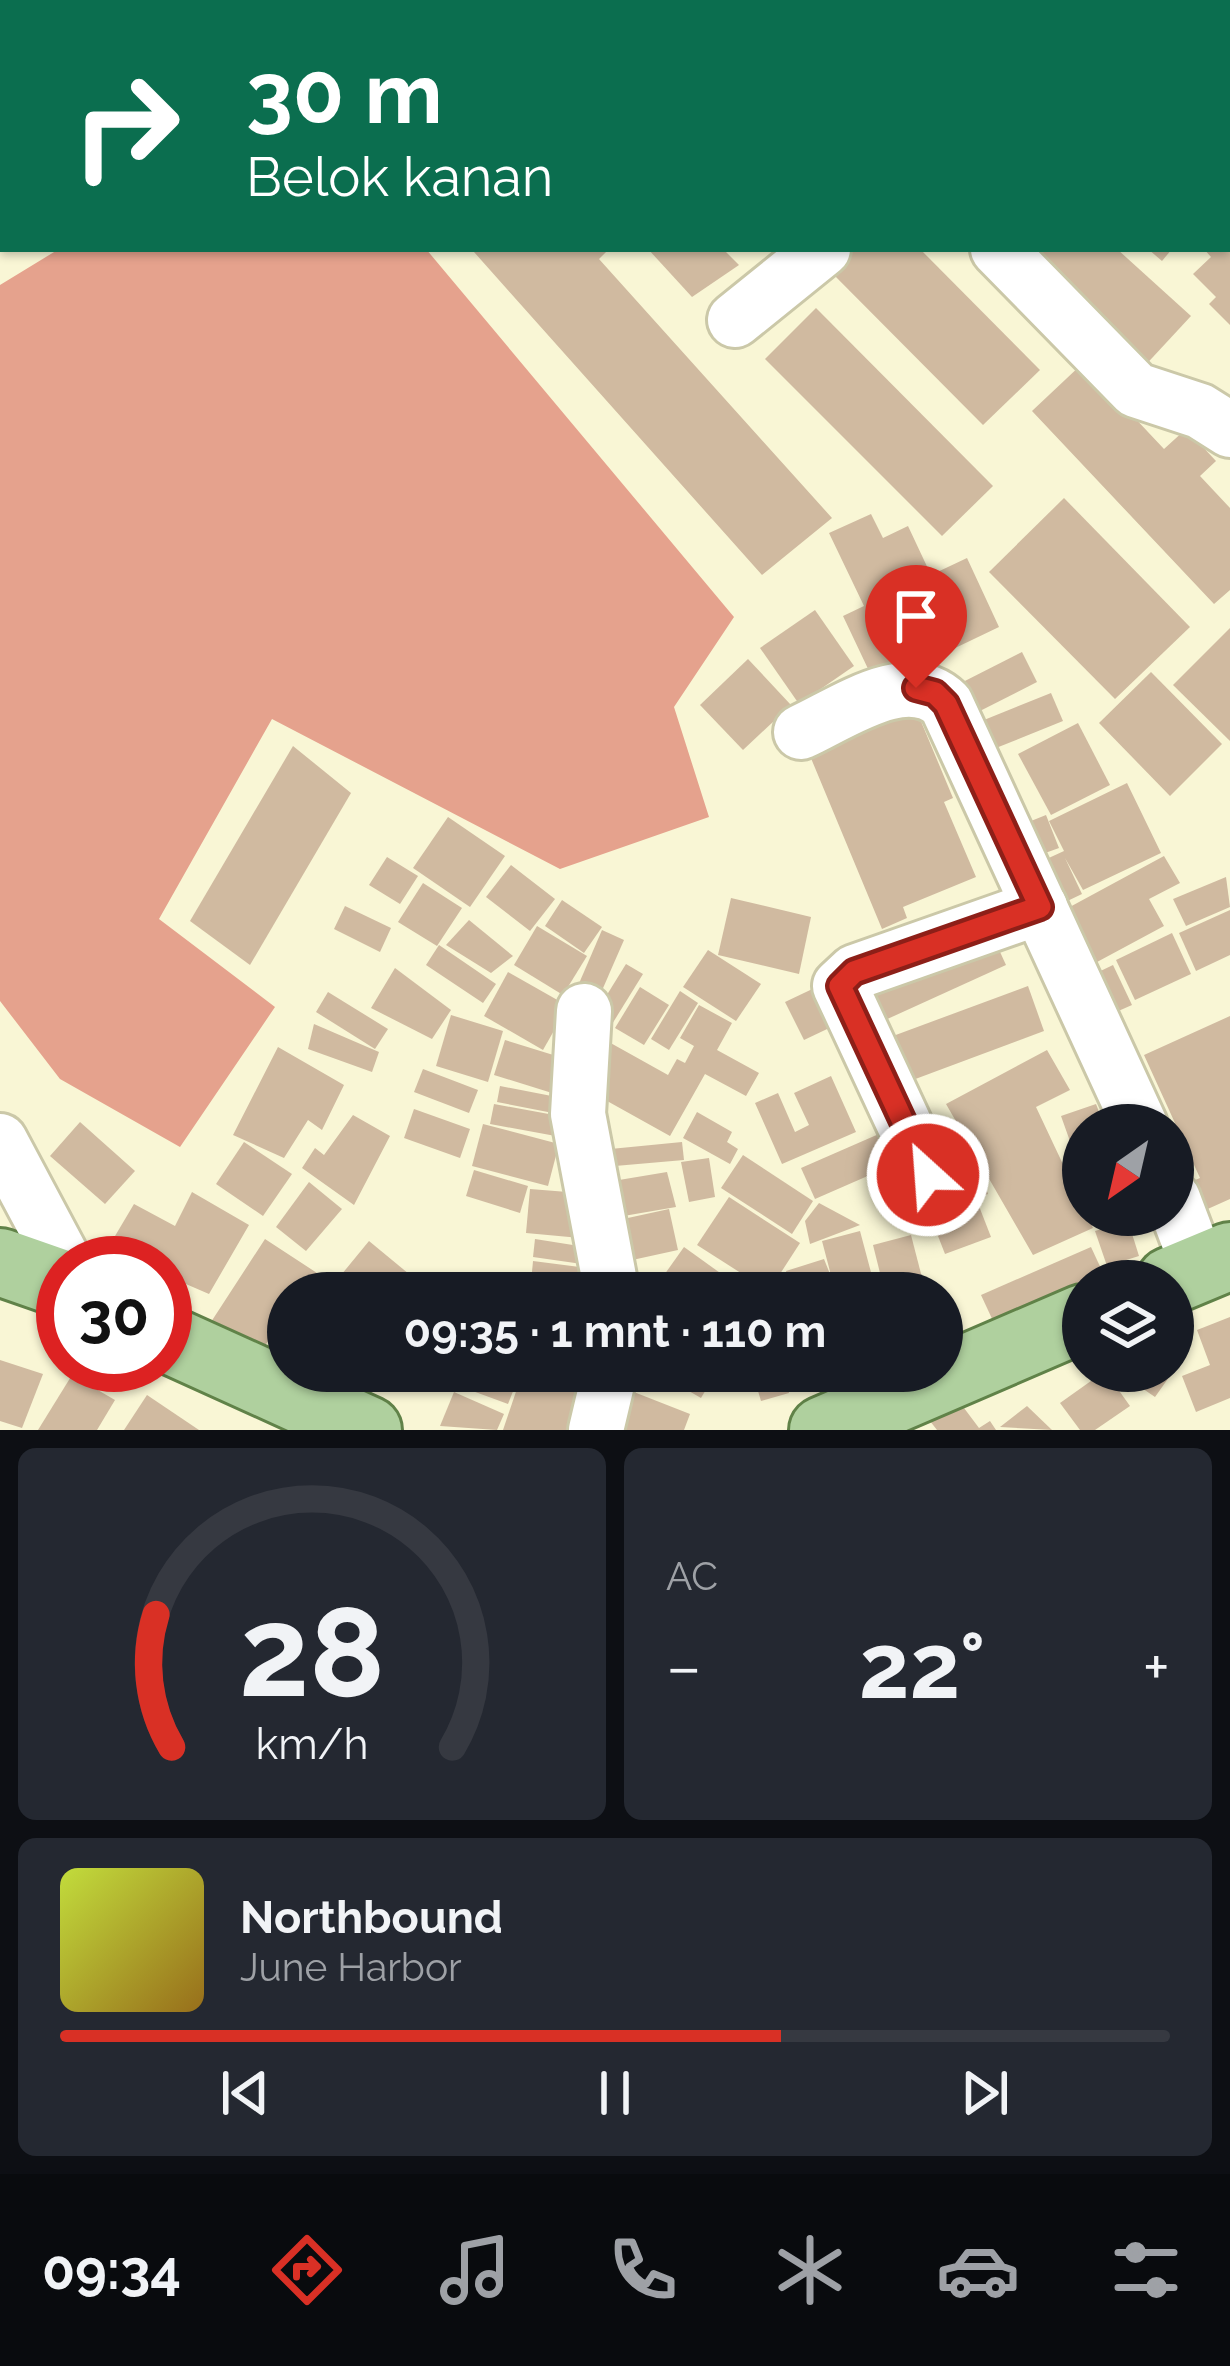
<!DOCTYPE html>
<html lang="id">
<head>
<meta charset="utf-8">
<style>
	:root { --surface:#171b24; --page:#242831; --text:#f1f3f6; --muted:#9ea1a6; --line:#363941; --accent:#d93025 }
	body { margin:0; font-family:Raleway,sans-serif; background:var(--page); color:var(--text); height:100vh; display:flex; flex-direction:column; font-size:45px; white-space:nowrap }
	* { box-sizing:border-box; margin:0 }
	p { font-size:39px; color:var(--muted) }
	.icon { flex:none; width:66px; height:66px; fill:none; stroke:currentColor; stroke-width:2; stroke-linecap:round; stroke-linejoin:round }
	.map { position:relative; height:1430px; overflow:hidden }
	.drawer { display:flex; flex-direction:column; gap:18px; padding:18px; background:#0d0f14; flex:1 }
	.drawer>* { flex:none }
	.top-card { position:absolute; left:0px; top:0px; width:1230px; height:252px; box-shadow:0 3px 9px #0004; background:#0b6e4f; color:#fff; overflow:hidden }
	.needle { width:78px; rotate:214deg }
	.buttons { position:absolute; left:1062px; top:1104px; display:grid; gap:24px }
	.buttons a { display:grid; place-items:center; width:132px; height:132px; border-radius:50%; background:var(--surface); box-shadow:0 3px 9px #0004; font-size:60px }
	.speed { position:absolute; left:36px; top:1236px; display:flex; gap:24px; font-size:60px; font-weight:700; text-align:center }
	.speed>* { display:grid; place-content:center; width:156px; height:156px; border-radius:50%; background:var(--surface); box-shadow:0 3px 9px #0004; line-height:1 }
	.speed .limit { border:18px solid #d22; background:#fff; color:#111 }
	.pin { position:absolute; display:grid; place-items:center; width:102px; height:102px; color:#fff; margin:-123px -51px; border-radius:50% 50% 50% 0; rotate:-45deg; box-shadow:0 0 12px #0007 }
	.pin .icon { rotate:45deg }
	.me { position:absolute; width:132px; margin:-66px; rotate:334deg; stroke-linejoin:round; filter:drop-shadow(0 0 9px #0008) }
	.turn { display:flex; align-items:center; gap:42px; height:252px; padding:0 48px; font-size:54px }
	.turn .icon { width:156px; height:156px; stroke-width:2.5 }
	.turn b { display:block; font-size:84px; line-height:102px }
	.big { font-size:90px; font-weight:700; line-height:1.1 }
	.drawer .card { flex:1; display:flex; flex-direction:column; justify-content:center; gap:18px; min-width:0; padding:0 42px; border-radius:18px; background:var(--page) }
	.drawer .dial { align-items:center; gap:0 }
	.dial svg { height:312px; overflow:visible; fill:none; stroke:var(--line); stroke-width:7; stroke-linecap:round; text-anchor:middle }
	.dial text { fill:var(--text); stroke:none }
	.song { display:flex; align-items:center; gap:36px }
	.cover { width:144px; height:144px; border-radius:18px; background:linear-gradient(135deg,hsl(70 70% 55%),hsl(40 70% 35%)) }
	.played { height:12px; border-radius:6px; background:linear-gradient(90deg,var(--accent) 65%,var(--line) 65%) }
	.keys { display:flex; justify-content:space-around; direction:ltr }
	.heat { display:flex; justify-content:space-between; align-items:center; font-size:66px; direction:ltr }
	.drawer .tiles { flex:1; display:grid; gap:18px; grid-template-columns:1fr 1fr }
	.card:last-child { grid-column:span 2 }
	.trip { position:absolute; left:267px; top:1272px; width:696px; height:120px; border-radius:60px; background:var(--surface); box-shadow:0 3px 9px #0004; font-weight:700; line-height:120px; text-align:center }
	.tabs { display:flex; height:192px; justify-content:space-around; align-items:center; background:#090b0e; color:var(--muted) }
	.tabs .icon { width:84px; height:84px }
	.tabs .active { color:var(--accent) }
	.tabs b { font-size:54px; color:var(--text) }
	.map>svg:first-child { display:block }
	.forest { fill:#e5a28d }
	.building { fill:#d0baa0 }
	.lines { fill:none; stroke-linecap:round; stroke-linejoin:round }
	.minor-casing { stroke:#cbc8a8; stroke-width:60 }
	.major-casing { stroke:#608248; stroke-width:72 }
	.minor { stroke:#fff; stroke-width:54 }
	.major { stroke:#afd09e; stroke-width:66 }
	.route-casing { stroke:#8d1f18; stroke-width:30 }
	.route { stroke:#d93025; stroke-width:21 }
</style>
</head>
<body>
<div class="map">
<svg width="1230" height="1430" viewBox="0 0 1230 1430">
	<rect width="100%" height="100%" fill="#f9f6d5"/>
	<!-- forest -->
	<path class="forest" d="M 59,249 L 426,249 L 734,617 L 674,707 L 709,817 L 560,869 L 272,719 L 159,919 L 275,1007 L 180,1147 L 60,1079 L 0,1001 L 0,285 Z"/>
	<!-- building -->
	<g class="building">
		<path d="M 477,249 L 609,249 L 599,259 L 832,518 L 762,575 L 474,252 Z"/>
		<path d="M 648,249 L 723,249 L 739,265 L 692,297 Z"/>
		<path d="M 843,249 L 920,249 L 1040,370 L 983,425 L 825,266 Z"/>
		<path d="M 1005,249 L 1117,249 L 1191,316 L 1140,371 Z"/>
		<path d="M 1148,249 L 1172,249 L 1162,261 Z"/>
		<path d="M 1204,249 L 1230,249 L 1230,325 L 1209,304 L 1216,297 L 1193,274 L 1211,257 Z"/>
		<path d="M 816,308 L 993,486 L 942,536 L 765,359 Z"/>
		<path d="M 1083,363 L 1164,449 L 1186,429 L 1216,461 L 1200,476 L 1230,508 L 1230,590 L 1214,604 L 1032,411 Z"/>
		<path d="M 1064,498 L 1190,627 L 1115,699 L 989,572 Z"/>
		<path d="M 871,514 L 883,538 L 908,526 L 931,575 L 967,558 L 999,627 L 951,650 L 937,620 L 925,626 L 933,644 L 870,673 L 843,616 L 864,606 L 829,533 Z"/>
		<path d="M 815,610 L 854,666 L 799,704 L 760,648 Z"/>
		<path d="M 1230,628 L 1230,741 L 1173,685 Z"/>
		<path d="M 1022,652 L 1037,682 L 972,715 L 957,685 Z"/>
		<path d="M 748,659 L 791,705 L 743,750 L 700,705 Z"/>
		<path d="M 1151,672 L 1222,744 L 1170,796 L 1099,723 Z"/>
		<path d="M 1051,693 L 1063,721 L 996,748 L 984,720 Z"/>
		<path d="M 910,695 L 953,798 L 944,802 L 976,877 L 903,907 L 907,918 L 882,929 L 803,739 Z"/>
		<path d="M 1078,723 L 1110,785 L 1051,815 L 1018,754 Z"/>
		<path d="M 293,746 L 351,793 L 250,965 L 190,921 Z"/>
		<path d="M 1127,783 L 1161,853 L 1083,890 L 1065,858 L 1082,894 L 1059,905 L 1040,862 L 1064,851 L 1049,821 Z"/>
		<path d="M 1046,815 L 1059,848 L 1034,857 L 1021,825 Z"/>
		<path d="M 448,817 L 505,856 L 470,907 L 413,868 Z"/>
		<path d="M 1164,856 L 1180,883 L 1149,899 L 1164,926 L 1084,969 L 1055,915 Z"/>
		<path d="M 387,857 L 418,876 L 400,904 L 369,885 Z"/>
		<path d="M 511,865 L 555,899 L 530,931 L 486,897 Z"/>
		<path d="M 1226,877 L 1230,907 L 1186,926 L 1173,899 Z"/>
		<path d="M 423,883 L 462,908 L 437,946 L 398,922 Z"/>
		<path d="M 731,898 L 811,917 L 799,974 L 718,955 Z"/>
		<path d="M 562,900 L 602,927 L 584,953 L 545,926 Z"/>
		<path d="M 345,906 L 391,928 L 380,952 L 334,929 Z"/>
		<path d="M 1230,910 L 1230,955 L 1196,971 L 1179,933 Z"/>
		<path d="M 469,920 L 513,956 L 491,973 L 446,945 Z"/>
		<path d="M 537,926 L 587,956 L 563,995 L 514,965 Z"/>
		<path d="M 602,930 L 624,940 L 593,1011 L 571,1002 Z"/>
		<path d="M 990,930 L 1006,965 L 883,1021 L 866,986 Z"/>
		<path d="M 1172,933 L 1191,974 L 1135,1000 L 1116,960 Z"/>
		<path d="M 439,945 L 496,984 L 483,1003 L 426,965 Z"/>
		<path d="M 708,950 L 761,984 L 736,1021 L 683,987 Z"/>
		<path d="M 626,964 L 643,974 L 609,1029 L 592,1019 Z"/>
		<path d="M 1113,965 L 1132,1005 L 1107,1016 L 1088,977 Z"/>
		<path d="M 395,968 L 451,1010 L 432,1039 L 371,1008 Z"/>
		<path d="M 508,972 L 568,1006 L 543,1050 L 484,1016 Z"/>
		<path d="M 825,983 L 844,1021 L 804,1040 L 785,1002 Z"/>
		<path d="M 1028,986 L 1044,1031 L 910,1081 L 893,1036 Z"/>
		<path d="M 640,987 L 669,1005 L 644,1045 L 615,1028 Z"/>
		<path d="M 680,991 L 698,1003 L 669,1050 L 651,1039 Z"/>
		<path d="M 328,992 L 388,1029 L 375,1049 L 316,1012 Z"/>
		<path d="M 699,1005 L 732,1023 L 717,1050 L 759,1073 L 746,1096 L 705,1074 L 670,1136 L 582,1087 L 607,1041 L 668,1075 L 677,1059 L 685,1063 L 694,1046 L 680,1038 Z"/>
		<path d="M 451,1015 L 503,1031 L 488,1082 L 436,1066 Z"/>
		<path d="M 1230,1016 L 1230,1199 L 1201,1212 L 1188,1183 L 1200,1178 L 1144,1055 Z"/>
		<path d="M 314,1024 L 379,1052 L 372,1072 L 308,1049 Z"/>
		<path d="M 505,1040 L 563,1058 L 552,1093 L 494,1075 Z"/>
		<path d="M 278,1047 L 344,1085 L 322,1130 L 308,1120 L 284,1158 L 233,1135 Z"/>
		<path d="M 1047,1050 L 1070,1090 L 1036,1107 L 1093,1228 L 1033,1255 L 946,1104 Z"/>
		<path d="M 423,1069 L 478,1090 L 469,1113 L 414,1092 Z"/>
		<path d="M 831,1076 L 856,1132 L 782,1164 L 755,1103 L 778,1093 L 795,1132 L 809,1125 L 794,1093 Z"/>
		<path d="M 500,1086 L 562,1098 L 558,1114 L 497,1102 Z"/>
		<path d="M 494,1104 L 565,1117 L 561,1137 L 490,1124 Z"/>
		<path d="M 1096,1104 L 1104,1125 L 1083,1125 L 1082,1175 L 1061,1116 Z"/>
		<path d="M 414,1109 L 470,1129 L 460,1158 L 404,1138 Z"/>
		<path d="M 697,1112 L 732,1132 L 727,1142 L 738,1149 L 730,1164 L 683,1138 Z"/>
		<path d="M 353,1115 L 390,1136 L 354,1205 L 302,1168 L 315,1148 L 324,1155 Z"/>
		<path d="M 951,1118 L 964,1146 L 936,1158 L 924,1131 Z"/>
		<path d="M 80,1122 L 135,1171 L 105,1204 L 50,1156 Z"/>
		<path d="M 483,1124 L 559,1144 L 548,1186 L 472,1166 Z"/>
		<path d="M 888,1130 L 902,1161 L 815,1199 L 801,1168 Z"/>
		<path d="M 244,1142 L 292,1174 L 263,1216 L 216,1184 Z"/>
		<path d="M 682,1142 L 684,1160 L 592,1168 L 590,1151 Z"/>
		<path d="M 971,1148 L 981,1174 L 939,1189 L 930,1163 Z"/>
		<path d="M 743,1155 L 813,1201 L 792,1234 L 721,1188 Z"/>
		<path d="M 709,1158 L 715,1197 L 689,1202 L 681,1162 Z"/>
		<path d="M 474,1170 L 528,1186 L 520,1213 L 466,1196 Z"/>
		<path d="M 667,1172 L 676,1207 L 612,1218 L 607,1182 Z"/>
		<path d="M 981,1176 L 988,1194 L 950,1209 L 942,1192 Z"/>
		<path d="M 309,1182 L 342,1209 L 306,1251 L 276,1227 Z"/>
		<path d="M 530,1189 L 580,1193 L 591,1239 L 526,1233 Z"/>
		<path d="M 192,1192 L 249,1225 L 209,1294 L 165,1275 L 165,1263 L 141,1263 L 146,1252 L 115,1236 L 134,1204 L 175,1226 Z"/>
		<path d="M 729,1197 L 800,1243 L 769,1291 L 697,1245 Z"/>
		<path d="M 977,1201 L 991,1237 L 945,1254 L 931,1218 Z"/>
		<path d="M 819,1203 L 860,1225 L 810,1244 L 805,1221 Z"/>
		<path d="M 669,1209 L 678,1250 L 614,1264 L 605,1223 Z"/>
		<path d="M 1128,1221 L 1139,1256 L 1107,1266 L 1095,1231 Z"/>
		<path d="M 860,1231 L 876,1291 L 836,1293 L 834,1286 L 792,1293 L 786,1271 L 824,1259 L 832,1279 L 822,1241 Z"/>
		<path d="M 911,1235 L 926,1293 L 885,1293 L 873,1245 Z"/>
		<path d="M 265,1239 L 317,1273 L 304,1293 L 288,1293 L 288,1315 L 260,1352 L 211,1322 Z"/>
		<path d="M 535,1239 L 598,1249 L 596,1266 L 533,1257 Z"/>
		<path d="M 369,1241 L 432,1293 L 353,1293 L 337,1280 Z"/>
		<path d="M 684,1247 L 748,1293 L 668,1293 L 657,1285 Z"/>
		<path d="M 1091,1247 L 1104,1275 L 994,1323 L 981,1295 Z"/>
		<path d="M 533,1261 L 603,1270 L 599,1293 L 530,1293 Z"/>
		<path d="M 1230,1317 L 1230,1398 L 1196,1412 L 1182,1376 L 1210,1365 L 1197,1330 Z"/>
		<path d="M 1173,1353 L 1182,1359 L 1155,1397 L 1117,1371 L 1173,1371 Z"/>
		<path d="M 0,1360 L 43,1374 L 22,1428 L 0,1421 Z"/>
		<path d="M 464,1371 L 521,1371 L 508,1404 L 459,1386 Z"/>
		<path d="M 523,1371 L 586,1371 L 574,1430 L 503,1430 Z"/>
		<path d="M 654,1371 L 717,1371 L 701,1398 Z"/>
		<path d="M 752,1371 L 783,1371 L 789,1393 L 761,1401 Z"/>
		<path d="M 1105,1371 L 1130,1406 L 1095,1430 L 1080,1430 L 1060,1403 Z"/>
		<path d="M 72,1375 L 115,1400 L 97,1430 L 38,1430 Z"/>
		<path d="M 616,1385 L 690,1414 L 684,1430 L 599,1430 Z"/>
		<path d="M 454,1392 L 504,1414 L 497,1430 L 440,1426 Z"/>
		<path d="M 147,1395 L 199,1430 L 124,1430 Z"/>
		<path d="M 1027,1406 L 1052,1430 L 1000,1427 Z"/>
		<path d="M 964,1408 L 979,1428 L 990,1421 L 996,1430 L 937,1430 L 930,1421 Z"/>
	</g>
	<g class="lines">
		<defs>
			<g id="minor">
				<path d="M 973,0 L 976,3"/>
				<path d="M 263,3 L 268,0"/>
				<path d="M 0,164 L 3,163"/>
				<path d="M 1227,200 L 1230,203"/>
				<path d="M 998,249 L 1136,390 L 1200,411 L 1230,430"/>
				<path d="M 735,320 L 823,249"/>
				<path d="M 801,732 C 841,714 907,666 946,704 L 1140,1125"/>
				<path d="M 584,1011 L 578,1114 L 612,1293"/>
				<path d="M 0,1141 L 65,1263"/>
				<path d="M 928,1175 L 840,986 L 855,972 L 1040,907"/>
				<path d="M 1173,1199 L 1199,1268"/>
				<path d="M 596,1430 L 610,1371"/>
			</g>
			<g id="major">
				<path d="M 0,1262 L 63,1284"/>
				<path d="M 1170,1281 L 1230,1256"/>
				<path d="M 165,1338 L 368,1430"/>
				<path d="M 823,1430 L 1083,1318"/>
			</g>
		</defs>
		<!-- minor casing -->
		<use href="#minor" class="minor-casing"/>
		<!-- major casing -->
		<use href="#major" class="major-casing"/>
		<!-- minor -->
		<use href="#minor" class="minor"/>
		<!-- major -->
		<use href="#major" class="major"/>
	</g>
	<g class="lines">
		<defs>
			<path id="route" d="M 916,688 L 935,693 L 946,704 L 1040,907 L 854,972 L 840,986 L 928,1175"/>
		</defs>
		<!-- route casing -->
		<use href="#route" class="route-casing"/>
		<!-- route -->
		<use href="#route" class="route"/>
	</g>
</svg>
<div class="buttons">
<a><svg class="needle" viewBox="-14 -14 28 28"><path d="M0-13l5 13h-10z" fill="#e53935"/><path d="M0 13l5-13h-10z" fill="#9ea1a6"/></svg></a>
<a><svg class="icon" aria-label="layers" viewBox="0 0 24 24"><path d="M12 4l9 5-9 5-9-5zM3 14l9 5 9-5"/></svg></a>
</div>
<div class="speed"><div class="limit">30</div></div>
<div class="pin" style="left:916px;top:688px;background:#d93025"><svg class="icon" aria-label="arrive" viewBox="0 0 24 24"><path d="M6 21V4h12l-3 4 3 4H6"/></svg></div>
<svg class="me" style="left:928px;top:1175px" viewBox="-20 -20 40 40"><circle r="17" fill="#d93025" stroke="#fff" stroke-width="3"/><path d="M0-11L8 9 0 5-8 9z" fill="#fff"/></svg>
<div class="trip">09:35 · 1 mnt · 110 m</div>
<div class="top-card">
<div class="turn"><svg class="icon" aria-label="right" viewBox="0 0 24 24"><path d="M7 20v-9h11M14 6l5 5-5 5"/></svg><div><b>30 m</b>Belok kanan</div></div>
</div>
</div>
<section class="drawer">
<div class="tiles">
<div class="card dial"><svg viewBox="0 0 100 80">
<path d="M14 69A42 42 0 1 1 86 69"/>
<path d="M14 69A42 42 0 0 1 10 35" stroke="#d93025"/>
<text x="50" y="56" font-size="32" font-weight="700">28</text>
<text x="50" y="72" font-size="11">km/h</text>
</svg></div>
<div class="card"><p>AC</p>
<div class="heat"><a>−</a><b class="big">22°</b><a>+</a></div>
</div>
<div class="card">
<div class="song"><i class="cover"></i><div><b>Northbound</b><p>June Harbor</p></div></div>
<div class="played"></div>
<div class="keys"><svg class="icon" aria-label="previous" viewBox="0 0 24 24"><path d="M18 5L8 12l10 7zM5 5v14"/></svg><svg class="icon" aria-label="pause" viewBox="0 0 24 24"><path d="M8 5v14M16 5v14"/></svg><svg class="icon" aria-label="next" viewBox="0 0 24 24"><path d="M6 5l10 7-10 7zM19 5v14"/></svg></div>
</div>
</div>
</section>
<nav class="tabs">
<b>09:34</b>
<svg class="icon active" aria-label="directions" viewBox="0 0 24 24"><path d="M12 3l9 9-9 9-9-9zM9 14v-3h6M13 9l2 2-2 2"/></svg>
<svg class="icon" aria-label="music" viewBox="0 0 24 24"><path d="M9 18V5l10-2v13"/><circle cx="6" cy="18" r="3"/><circle cx="16" cy="16" r="3"/></svg>
<svg class="icon" aria-label="phone" viewBox="0 0 24 24"><path d="M5 4h4l2 5-3 2q2 4 5 5l2-3 5 2v4C11 20 4 13 5 4z"/></svg>
<svg class="icon" aria-label="climate" viewBox="0 0 24 24"><path d="M12 3v18M4 7l16 10M4 17L20 7"/></svg>
<svg class="icon" aria-label="car" viewBox="0 0 24 24"><path d="M5 17H2v-5l4-1 3-4h7l3 4 3 1v5h-3M9 17h6M6 11h13"/><circle cx="7" cy="17" r="2"/><circle cx="17" cy="17" r="2"/></svg>
<svg class="icon" aria-label="filters" viewBox="0 0 24 24"><path d="M4 7h16M4 17h16"/><circle cx="9" cy="7" r="2"/><circle cx="15" cy="17" r="2"/></svg>
</nav>
</body>
</html>
